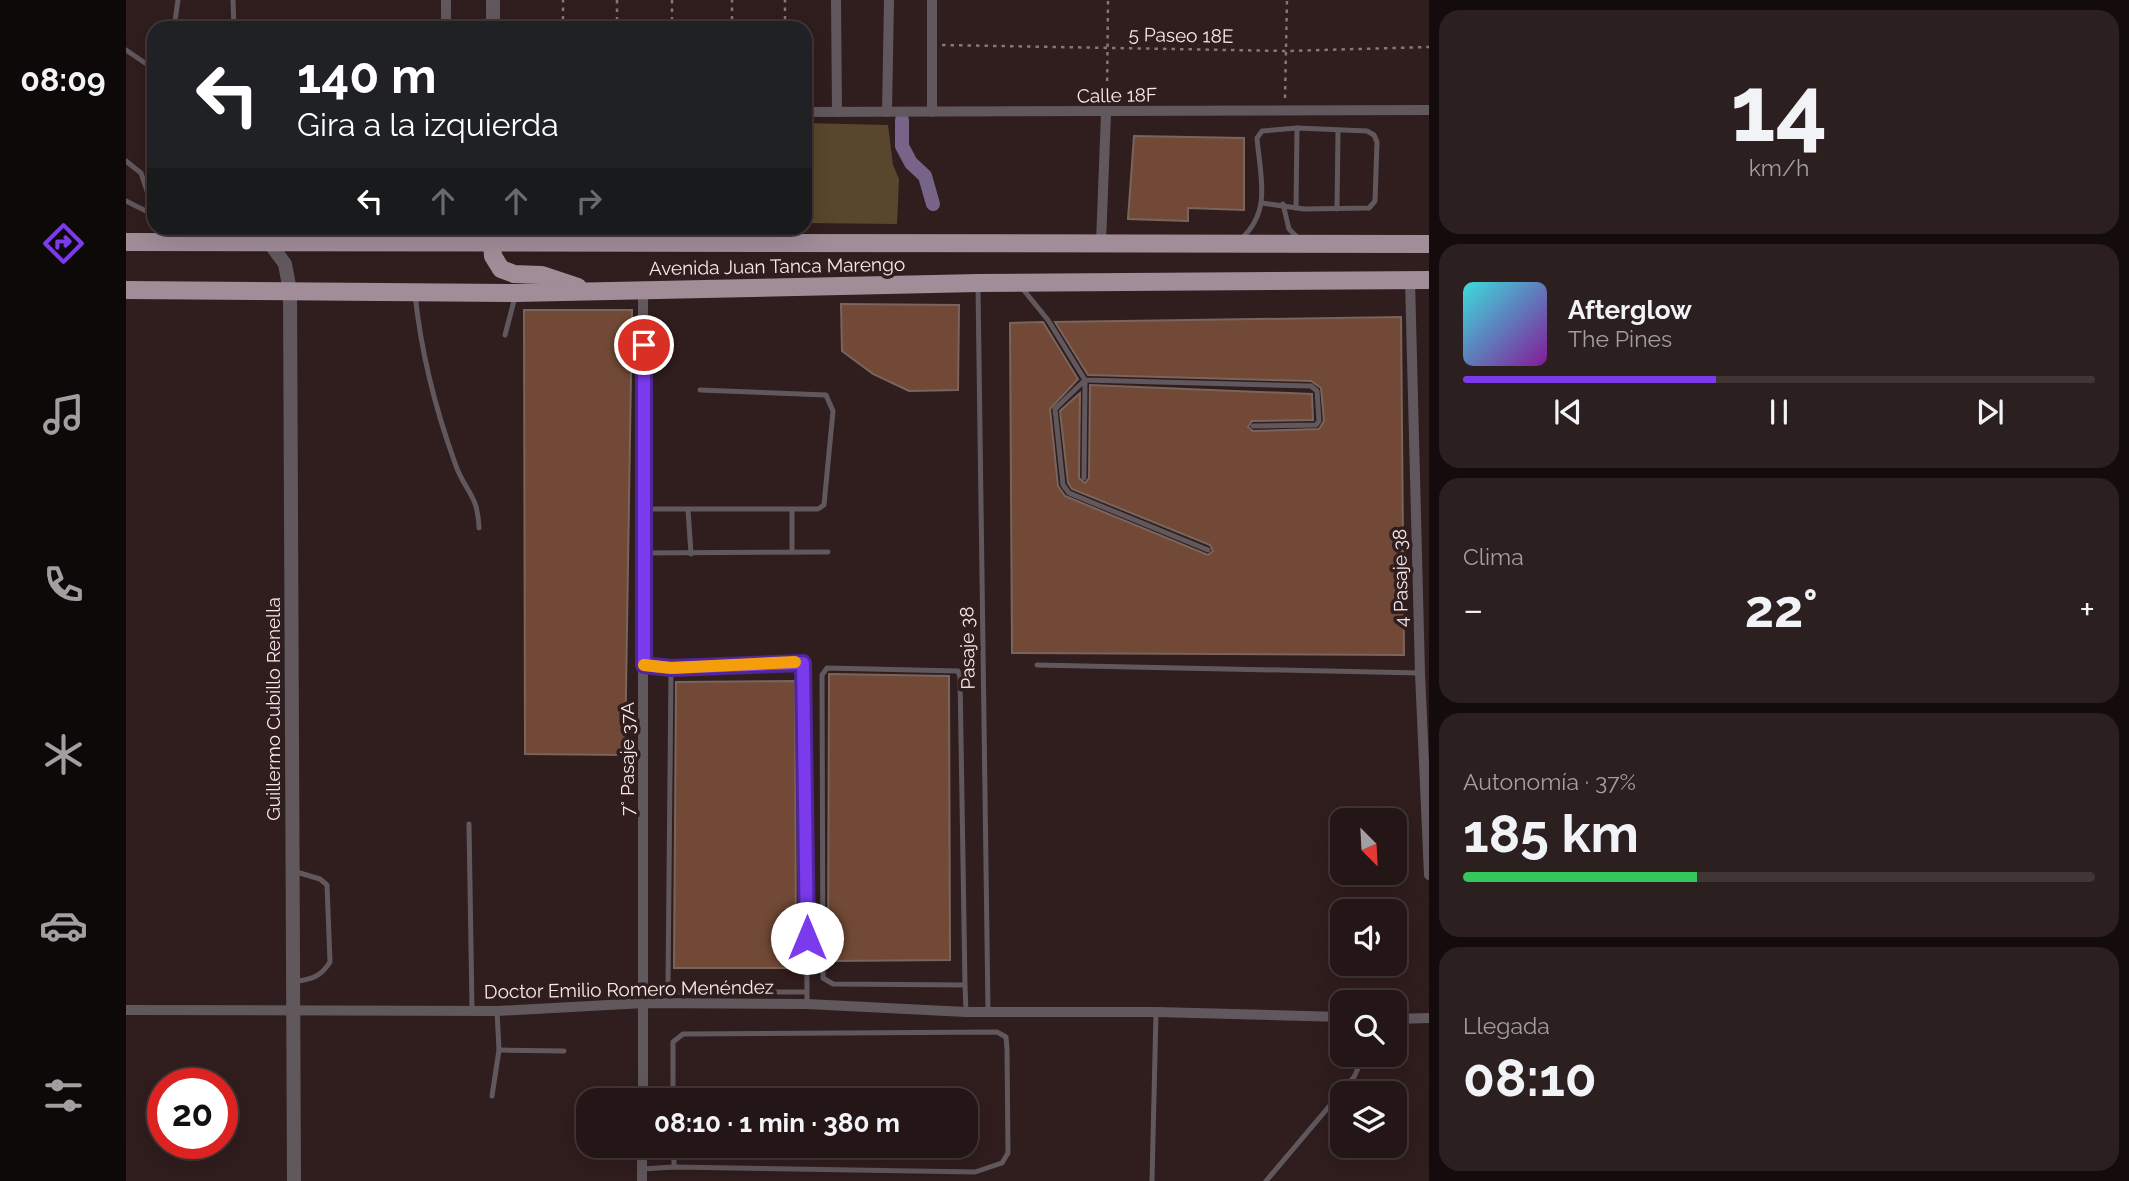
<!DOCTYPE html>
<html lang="es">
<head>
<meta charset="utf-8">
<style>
	:root { --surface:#241616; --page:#2c1f1f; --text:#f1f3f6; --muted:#a39fa1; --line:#413535; --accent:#7c3aed }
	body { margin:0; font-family:Raleway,sans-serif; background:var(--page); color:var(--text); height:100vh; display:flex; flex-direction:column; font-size:26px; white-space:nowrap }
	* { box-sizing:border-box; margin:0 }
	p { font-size:23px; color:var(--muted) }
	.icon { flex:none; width:38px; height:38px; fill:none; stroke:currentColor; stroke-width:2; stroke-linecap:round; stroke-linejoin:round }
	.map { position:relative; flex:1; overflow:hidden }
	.panel { display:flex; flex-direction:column; gap:10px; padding:10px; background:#140c0c; width:700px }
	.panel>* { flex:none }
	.hud { position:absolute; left:21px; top:21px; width:665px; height:214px; border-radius:21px; box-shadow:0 7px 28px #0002,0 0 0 2px var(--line); background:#202124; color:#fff; overflow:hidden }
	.needle { width:46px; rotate:156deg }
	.tools { position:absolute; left:1204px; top:808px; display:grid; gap:14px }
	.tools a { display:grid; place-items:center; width:77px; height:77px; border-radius:14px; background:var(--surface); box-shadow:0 7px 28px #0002,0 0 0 2px var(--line); font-size:35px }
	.speed { position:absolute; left:21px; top:1068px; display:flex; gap:14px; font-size:35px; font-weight:700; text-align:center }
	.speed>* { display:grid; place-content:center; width:91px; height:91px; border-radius:50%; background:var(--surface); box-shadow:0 7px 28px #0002,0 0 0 2px var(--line); line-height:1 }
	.speed .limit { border:10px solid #d22; background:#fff; color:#111 }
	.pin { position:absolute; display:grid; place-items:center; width:60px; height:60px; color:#fff; margin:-30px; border:4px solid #fff; border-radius:50%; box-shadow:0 2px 7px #0007 }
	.me { position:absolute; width:77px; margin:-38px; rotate:0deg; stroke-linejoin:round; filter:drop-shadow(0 0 5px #0008) }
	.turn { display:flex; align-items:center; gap:24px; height:147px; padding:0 35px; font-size:32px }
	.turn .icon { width:91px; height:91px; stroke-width:2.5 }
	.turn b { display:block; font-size:49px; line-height:60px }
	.lanes { display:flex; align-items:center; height:66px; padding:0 35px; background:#0003; justify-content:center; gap:35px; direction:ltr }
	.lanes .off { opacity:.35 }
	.big { font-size:52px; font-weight:700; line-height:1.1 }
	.panel .tile { flex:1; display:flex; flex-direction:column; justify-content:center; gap:10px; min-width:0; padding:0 24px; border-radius:21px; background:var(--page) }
	.panel .dial { align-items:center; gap:0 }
	.dial b { font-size:91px; line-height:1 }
	.song { display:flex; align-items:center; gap:21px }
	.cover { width:84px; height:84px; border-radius:10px; background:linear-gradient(135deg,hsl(180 70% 55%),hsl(290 70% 35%)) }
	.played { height:7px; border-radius:4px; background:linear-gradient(90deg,var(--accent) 40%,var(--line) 40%) }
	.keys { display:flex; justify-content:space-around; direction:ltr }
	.heat { display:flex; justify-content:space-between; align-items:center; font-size:38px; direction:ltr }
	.charge { height:10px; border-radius:5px; background:linear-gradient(90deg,#34c759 37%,var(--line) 0) }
	.trip { position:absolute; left:450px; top:1088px; width:402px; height:70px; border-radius:21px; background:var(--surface); box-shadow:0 7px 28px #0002,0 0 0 2px var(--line); font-weight:700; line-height:70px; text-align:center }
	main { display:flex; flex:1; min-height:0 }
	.tab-bar { display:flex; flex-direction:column; width:126px; justify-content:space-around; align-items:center; background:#0e0909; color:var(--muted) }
	.tab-bar .icon { width:49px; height:49px }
	.tab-bar .current { color:var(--accent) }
	.tab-bar b { font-size:32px; color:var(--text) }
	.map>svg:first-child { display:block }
	.green { fill:#58472c }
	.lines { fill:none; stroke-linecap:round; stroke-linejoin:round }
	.canal { stroke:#786389; stroke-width:14 }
	.building { fill:#714936; stroke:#7a655c; stroke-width:2 }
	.path { stroke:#877677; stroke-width:2.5; stroke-dasharray:3.5 5; stroke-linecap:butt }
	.service { stroke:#61585e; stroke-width:5 }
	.minor { stroke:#61585e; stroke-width:10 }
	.tertiary { stroke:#61585e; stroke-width:14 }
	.primary { stroke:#a08d98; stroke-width:18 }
	.route-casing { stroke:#51269a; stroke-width:18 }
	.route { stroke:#7c3aed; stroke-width:12 }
	.slow { stroke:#f59e0b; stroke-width:12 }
	.labels { text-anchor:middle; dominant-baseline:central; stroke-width:7; stroke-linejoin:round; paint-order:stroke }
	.street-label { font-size:19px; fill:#f7e8e9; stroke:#301d1e }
</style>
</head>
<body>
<main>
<nav class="tab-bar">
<b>08:09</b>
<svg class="icon current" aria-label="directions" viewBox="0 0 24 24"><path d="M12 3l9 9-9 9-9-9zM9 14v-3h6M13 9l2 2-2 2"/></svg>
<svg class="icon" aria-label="music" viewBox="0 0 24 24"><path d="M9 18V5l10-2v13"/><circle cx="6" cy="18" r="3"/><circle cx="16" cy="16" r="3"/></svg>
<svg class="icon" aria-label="phone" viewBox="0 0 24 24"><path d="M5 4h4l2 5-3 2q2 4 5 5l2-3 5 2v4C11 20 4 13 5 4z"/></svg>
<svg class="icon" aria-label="climate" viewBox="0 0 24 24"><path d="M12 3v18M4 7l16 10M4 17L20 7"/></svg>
<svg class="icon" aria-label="car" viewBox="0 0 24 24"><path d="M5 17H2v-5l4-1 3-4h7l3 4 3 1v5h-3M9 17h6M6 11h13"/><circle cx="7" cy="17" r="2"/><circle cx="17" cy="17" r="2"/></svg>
<svg class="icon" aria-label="filters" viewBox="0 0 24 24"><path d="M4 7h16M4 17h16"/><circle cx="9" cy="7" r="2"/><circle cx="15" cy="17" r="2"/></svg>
</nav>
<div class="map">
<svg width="1303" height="1181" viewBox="0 0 1303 1181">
	<rect width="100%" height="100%" fill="#301d1e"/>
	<!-- green -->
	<path class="green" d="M 679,123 L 762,125 L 767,165 L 773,179 L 771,224 L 679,223 Z"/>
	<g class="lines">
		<!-- canal -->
		<path class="canal" d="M 776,120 L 776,146 L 785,163 L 799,176 L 807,204"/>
	</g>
	<!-- building -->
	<g class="building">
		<path d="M 1008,136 L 1118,138 L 1118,210 L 1062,208 L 1062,221 L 1002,219 Z"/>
		<path d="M 715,304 L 833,305 L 832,390 L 783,391 L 747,374 L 716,351 Z"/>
		<path d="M 398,310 L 506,310 L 499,755 L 399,754 Z"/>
		<path d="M 1275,317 L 1278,655 L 886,653 L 884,323 L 917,322 L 952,379 L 924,409 L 932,486 L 939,496 L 1082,555 L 1087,551 L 1084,545 L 946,489 L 942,483 L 934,411 L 954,393 L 953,478 L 959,483 L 963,478 L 964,385 L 1186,394 L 1187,420 L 1126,421 L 1122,427 L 1127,431 L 1193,429 L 1198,421 L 1195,388 L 1185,381 L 962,375 L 929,322 Z"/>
		<path d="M 703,674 L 823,676 L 824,960 L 702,961 Z"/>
		<path d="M 669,681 L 670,968 L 548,968 L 550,682 Z"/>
	</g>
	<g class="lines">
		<!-- path -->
		<g class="path">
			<path d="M 491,0 L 491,28"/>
			<path d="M 546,0 L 546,28"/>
			<path d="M 437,28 L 437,0"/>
			<path d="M 606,28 L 606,0"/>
			<path d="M 659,28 L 659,0"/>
			<path d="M 816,45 L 1160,51 L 1303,47"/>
			<path d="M 981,98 L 982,0"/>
			<path d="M 1159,98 L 1161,0"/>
		</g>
		<!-- service -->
		<g class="service">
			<path d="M 107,0 L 108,28"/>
			<path d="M 48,28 L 52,0"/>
			<path d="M 0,50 L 28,69"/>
			<path d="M 0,161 L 15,173 L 28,212"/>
			<path d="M 0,201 L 28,215"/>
			<path d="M 1157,204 L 1163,229 L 1173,239"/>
			<path d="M 1170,208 L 1171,128"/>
			<path d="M 1211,209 L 1212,131"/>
			<path d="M 41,228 L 50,237"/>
			<path d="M 1116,238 C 1146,210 1134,176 1131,138 L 1136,131 L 1171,128 L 1241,131 L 1248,135 L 1251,142 L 1249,201 L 1243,208 L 1178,209 L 1136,203"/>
			<path d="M 244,240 L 246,228"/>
			<path d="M 852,286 L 862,1011"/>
			<path d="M 896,288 L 922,320 L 959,380 L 1185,386 L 1191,391 L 1193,421 L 1190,425 L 1127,426"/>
			<path d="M 289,294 C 295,352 309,408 329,463 C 338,491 352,493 353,528"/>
			<path d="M 379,335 L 389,297"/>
			<path d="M 958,478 L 959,380 L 929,409 L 937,485 L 943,493 L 1082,550"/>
			<path d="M 518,509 L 692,509 L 698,505 L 707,411 L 700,395 L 574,390"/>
			<path d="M 562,509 L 565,554"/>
			<path d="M 666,509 L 666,552"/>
			<path d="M 518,553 L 702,552"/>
			<path d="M 518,665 L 545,668"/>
			<path d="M 911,665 L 1294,673"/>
			<path d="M 343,824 L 346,1009"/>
			<path d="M 167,871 L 194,879 L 201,885 L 204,962 C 194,978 185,979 168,982"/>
			<path d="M 839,985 L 707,984 L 697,978 L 696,675 L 701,668 L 832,671 L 834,677 L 839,985 L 840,1012"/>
			<path d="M 681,1004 L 681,992 L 679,667 L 672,662 L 545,668 L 542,987 L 546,992 L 681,992"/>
			<path d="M 373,1050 L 438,1051"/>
			<path d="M 366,1096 L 373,1050 L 371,1011"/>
			<path d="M 548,1146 L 548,1167"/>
			<path d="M 516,1169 L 548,1167 L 849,1172 L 876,1163 L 882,1153 L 881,1049 L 880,1037 L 871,1032 L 557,1034 L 547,1042 L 547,1101"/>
			<path d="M 1026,1181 L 1030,1012"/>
			<path d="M 1140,1181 L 1228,1077 L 1238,1055"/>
		</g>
		<!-- minor -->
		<g class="minor">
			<path d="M 320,0 L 320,28"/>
			<path d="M 710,0 L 711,112"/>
			<path d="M 806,0 L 806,112"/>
			<path d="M 679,112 L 1303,110"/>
			<path d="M 761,112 L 763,0"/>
			<path d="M 975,243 L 980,113"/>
			<path d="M 1284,280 L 1294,673 L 1303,875"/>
			<path d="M 0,1010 L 371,1011 L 518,1003 L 681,1004 L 840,1012 L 1030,1012 L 1216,1017"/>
			<path d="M 1269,1019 L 1303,1018"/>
			<path d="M 517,1101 L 517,291"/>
			<path d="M 516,1181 L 516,1146"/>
		</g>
		<!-- tertiary -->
		<g class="tertiary">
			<path d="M 367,0 L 367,28"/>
			<path d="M 143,242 L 159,264 L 164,291 L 168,1181"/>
		</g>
		<!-- primary -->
		<g class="primary">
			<path d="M 0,242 L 1303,244"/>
			<path d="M 366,243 L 367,256 L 375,269 L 388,274 L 416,275 L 452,287"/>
			<path d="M 0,290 L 390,293 L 852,283 L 1303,280"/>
		</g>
	</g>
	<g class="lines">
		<defs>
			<path id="route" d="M 518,345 L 518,665 L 545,668 L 677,663 L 681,938"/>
		</defs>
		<!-- route casing -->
		<use href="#route" class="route-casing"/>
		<!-- route -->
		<use href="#route" class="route"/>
		<!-- slow -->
		<path class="slow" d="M 518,665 L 545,668 L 669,662"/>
	</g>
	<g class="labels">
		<!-- street labels -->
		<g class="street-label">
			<text transform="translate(1055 35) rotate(1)">5 Paseo 18E</text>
			<text transform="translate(991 95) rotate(-1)">Calle 18F</text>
			<text transform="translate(651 266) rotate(-1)">Avenida Juan Tanca Marengo</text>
			<text transform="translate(1274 578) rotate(-91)">4 Pasaje 38</text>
			<text transform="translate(841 648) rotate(-91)">Pasaje 38</text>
			<text transform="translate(147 709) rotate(-90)">Guillermo Cubillo Renella</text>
			<text transform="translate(501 759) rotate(-90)">7° Pasaje 37A</text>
			<text transform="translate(503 989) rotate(-1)">Doctor Emilio Romero Menéndez</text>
		</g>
	</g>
</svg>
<div class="tools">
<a><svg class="needle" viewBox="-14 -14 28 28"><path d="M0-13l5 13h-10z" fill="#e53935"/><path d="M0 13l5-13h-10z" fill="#a39fa1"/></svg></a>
<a><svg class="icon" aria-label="sound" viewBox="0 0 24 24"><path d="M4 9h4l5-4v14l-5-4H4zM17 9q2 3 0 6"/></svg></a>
<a><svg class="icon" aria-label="search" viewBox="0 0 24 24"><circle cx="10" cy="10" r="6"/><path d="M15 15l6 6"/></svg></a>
<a><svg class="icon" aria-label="layers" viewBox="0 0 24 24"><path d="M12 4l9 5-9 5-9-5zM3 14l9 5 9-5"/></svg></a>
</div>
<div class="speed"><div class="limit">20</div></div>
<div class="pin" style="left:518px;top:345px;background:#d93025"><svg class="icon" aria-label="arrive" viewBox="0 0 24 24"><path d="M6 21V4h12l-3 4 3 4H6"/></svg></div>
<svg class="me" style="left:681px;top:938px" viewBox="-20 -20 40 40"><circle r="19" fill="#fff"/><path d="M0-13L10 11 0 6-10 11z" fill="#7c3aed"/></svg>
<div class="trip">08:10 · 1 min · 380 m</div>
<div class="hud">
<div class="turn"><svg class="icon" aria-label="left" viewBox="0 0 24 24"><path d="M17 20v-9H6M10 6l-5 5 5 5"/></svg><div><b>140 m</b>Gira a la izquierda</div></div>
<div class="lanes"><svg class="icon" aria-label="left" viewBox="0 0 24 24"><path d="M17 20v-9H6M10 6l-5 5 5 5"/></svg><svg class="icon off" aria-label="ahead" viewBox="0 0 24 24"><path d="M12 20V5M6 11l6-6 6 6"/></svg><svg class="icon off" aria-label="ahead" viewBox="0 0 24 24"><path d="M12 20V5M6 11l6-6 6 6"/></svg><svg class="icon off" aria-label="right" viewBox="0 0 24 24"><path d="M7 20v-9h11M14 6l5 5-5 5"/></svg></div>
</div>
</div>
<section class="panel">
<div class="tile dial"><b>14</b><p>km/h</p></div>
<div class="tile">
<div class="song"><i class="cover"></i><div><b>Afterglow</b><p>The Pines</p></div></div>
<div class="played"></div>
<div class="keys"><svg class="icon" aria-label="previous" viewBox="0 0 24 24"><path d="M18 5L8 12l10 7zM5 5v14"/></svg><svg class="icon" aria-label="pause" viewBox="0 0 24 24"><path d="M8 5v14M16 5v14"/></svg><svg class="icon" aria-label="next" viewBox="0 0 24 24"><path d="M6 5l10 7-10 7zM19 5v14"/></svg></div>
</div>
<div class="tile"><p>Clima</p>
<div class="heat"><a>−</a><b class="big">22°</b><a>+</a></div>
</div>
<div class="tile"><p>Autonomía · 37%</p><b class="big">185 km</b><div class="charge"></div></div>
<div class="tile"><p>Llegada</p><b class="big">08:10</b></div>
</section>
</main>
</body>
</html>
